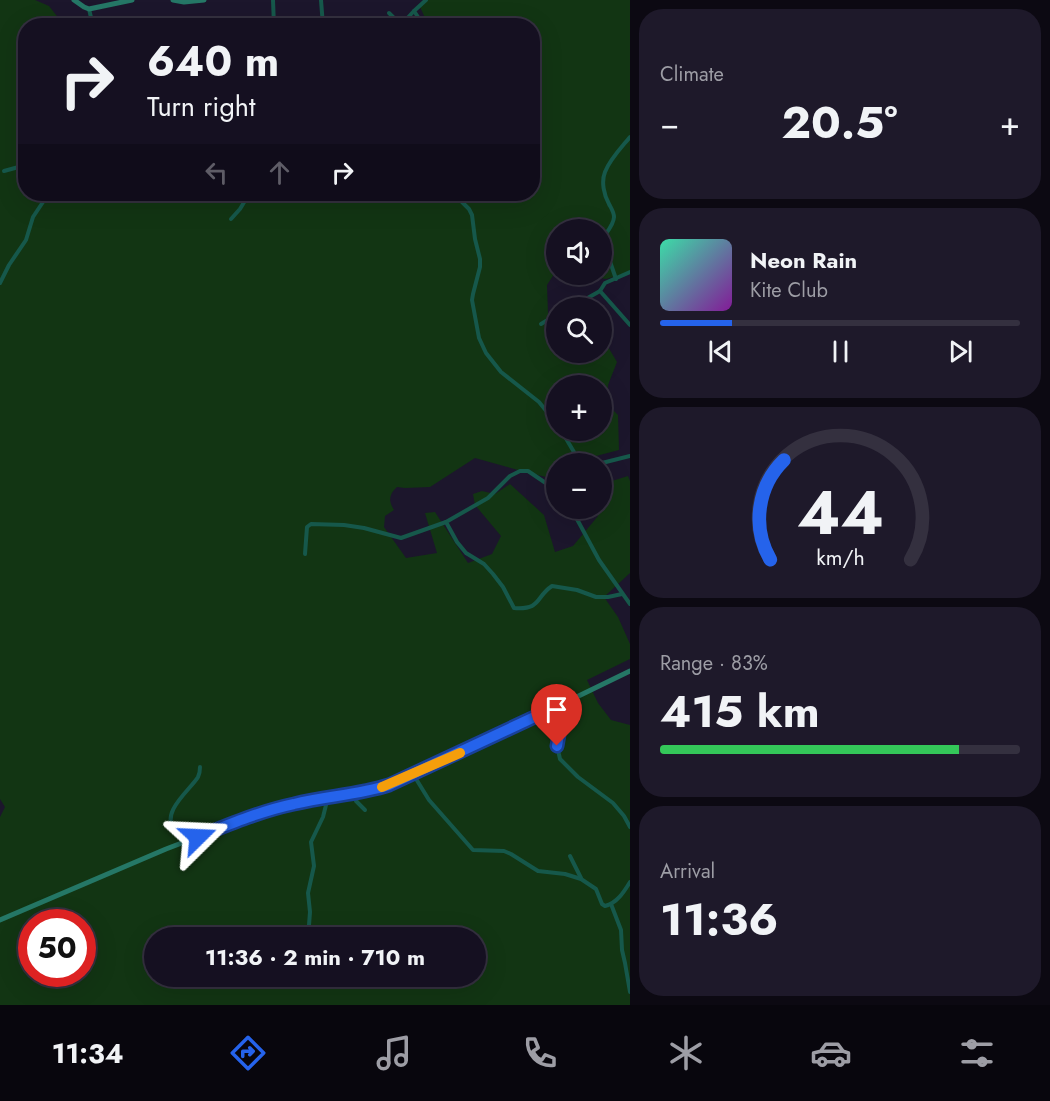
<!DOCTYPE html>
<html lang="en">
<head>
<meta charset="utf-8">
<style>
	:root { --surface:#151021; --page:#1e192a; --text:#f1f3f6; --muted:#9d9da5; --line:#34303f; --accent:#2563eb }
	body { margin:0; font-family:Jost,sans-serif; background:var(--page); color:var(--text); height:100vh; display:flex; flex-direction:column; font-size:22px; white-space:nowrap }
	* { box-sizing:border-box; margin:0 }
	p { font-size:20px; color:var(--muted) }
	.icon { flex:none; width:33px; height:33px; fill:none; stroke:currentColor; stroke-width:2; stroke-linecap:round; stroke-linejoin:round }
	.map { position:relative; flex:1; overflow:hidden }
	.panel { display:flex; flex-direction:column; gap:9px; padding:9px; background:#0c0912; width:420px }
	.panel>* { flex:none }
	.guide { position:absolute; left:18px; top:18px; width:522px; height:183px; border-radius:24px; box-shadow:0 6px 24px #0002,0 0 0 2px var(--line); background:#151021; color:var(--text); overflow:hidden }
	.fabs { position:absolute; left:546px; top:219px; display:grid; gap:12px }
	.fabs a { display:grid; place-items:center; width:66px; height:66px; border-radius:50%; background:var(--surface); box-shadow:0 6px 24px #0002,0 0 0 2px var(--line); font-size:30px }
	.speed { position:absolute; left:18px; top:909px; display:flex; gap:12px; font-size:30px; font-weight:700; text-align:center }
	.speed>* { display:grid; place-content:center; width:78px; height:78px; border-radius:50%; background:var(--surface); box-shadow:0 6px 24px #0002,0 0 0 2px var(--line); line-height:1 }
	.speed .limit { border:9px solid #d22; background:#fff; color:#111 }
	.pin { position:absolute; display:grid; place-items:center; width:51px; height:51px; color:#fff; margin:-62px -26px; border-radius:50% 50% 50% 0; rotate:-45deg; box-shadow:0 0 6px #0007 }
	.pin .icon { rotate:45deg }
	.me { position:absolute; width:66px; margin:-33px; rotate:69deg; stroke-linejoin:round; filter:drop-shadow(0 0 4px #0008) }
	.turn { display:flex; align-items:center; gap:21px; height:126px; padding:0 30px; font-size:27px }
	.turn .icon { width:78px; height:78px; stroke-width:2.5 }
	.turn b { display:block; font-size:42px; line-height:51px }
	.lanes { display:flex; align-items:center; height:57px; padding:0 30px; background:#0003; justify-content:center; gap:30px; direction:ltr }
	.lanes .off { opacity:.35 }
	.big { font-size:45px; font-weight:700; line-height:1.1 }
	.panel .tile { flex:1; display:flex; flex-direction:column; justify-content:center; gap:9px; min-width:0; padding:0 21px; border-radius:24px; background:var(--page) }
	.panel .dial { align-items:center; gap:0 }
	.dial svg { height:156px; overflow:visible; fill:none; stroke:var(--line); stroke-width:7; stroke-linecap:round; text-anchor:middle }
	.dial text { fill:var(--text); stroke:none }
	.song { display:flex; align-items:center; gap:18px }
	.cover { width:72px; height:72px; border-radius:9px; background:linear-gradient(135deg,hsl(160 70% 55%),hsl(290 70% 35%)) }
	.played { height:6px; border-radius:3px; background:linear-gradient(90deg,var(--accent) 20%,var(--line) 20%) }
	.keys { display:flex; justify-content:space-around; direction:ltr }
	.heat { display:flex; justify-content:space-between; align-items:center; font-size:33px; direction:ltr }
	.charge { height:9px; border-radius:4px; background:linear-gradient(90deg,#34c759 83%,var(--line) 0) }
	.trip { position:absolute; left:144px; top:927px; width:342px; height:60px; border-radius:30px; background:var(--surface); box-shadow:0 6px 24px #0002,0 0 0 2px var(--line); font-weight:700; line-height:60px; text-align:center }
	.dock { display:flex; height:96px; justify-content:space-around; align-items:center; background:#08060d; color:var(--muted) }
	.dock .icon { width:42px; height:42px }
	.dock .active { color:var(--accent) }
	.dock b { font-size:27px; color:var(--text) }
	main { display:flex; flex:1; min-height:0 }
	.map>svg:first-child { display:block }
	.green { fill:#123513; fill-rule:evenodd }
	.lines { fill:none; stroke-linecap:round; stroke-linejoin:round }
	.street { stroke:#16584b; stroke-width:4 }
	.secondary { stroke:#257766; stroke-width:5 }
	.route-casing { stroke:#184099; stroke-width:15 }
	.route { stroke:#2563eb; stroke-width:10 }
	.slow { stroke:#f59e0b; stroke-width:10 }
</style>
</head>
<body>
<main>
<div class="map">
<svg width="630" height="1005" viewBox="0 0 630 1005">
	<rect width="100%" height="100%" fill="#1c162c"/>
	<!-- green -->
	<path class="green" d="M 0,0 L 35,0 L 49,6 L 64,25 L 26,26 L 26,194 L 532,194 L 532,26 L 423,25 L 426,20 L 420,7 L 425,0 L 630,0 L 630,272 L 606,279 L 583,275 L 602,274 L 602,230 L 556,230 L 556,271 L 547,285 L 548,313 L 556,316 L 556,352 L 602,352 L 602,339 L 604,340 L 617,362 L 608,385 L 607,404 L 618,415 L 619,450 L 596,456 L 580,463 L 556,464 L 556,477 L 554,479 L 518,470 L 475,458 L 430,487 L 405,488 L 397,487 C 389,494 388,501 394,510 L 385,516 L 384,527 L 406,558 L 437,553 L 425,513 L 435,512 L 468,563 L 492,554 L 501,536 L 475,505 L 473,494 L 482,491 L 495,494 L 510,484 L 544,515 L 555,552 L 573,546 L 598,516 L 594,509 L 602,508 L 602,484 L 628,476 L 630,481 L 630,573 L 604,597 L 618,617 L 630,644 L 630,659 L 587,680 L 598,703 L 611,720 L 630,725 L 630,1005 L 0,1005 L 0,817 L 5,807 L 0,799 ZM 556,386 L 602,386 L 602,430 L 556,430 ZM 32,922 L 82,922 L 82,974 L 32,974 ZM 154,938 L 476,938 L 476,976 L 154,976 Z"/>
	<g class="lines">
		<!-- street -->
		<g class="street">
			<path d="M 273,0 L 274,26"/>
			<path d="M 321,0 L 323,26"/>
			<path d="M 89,9 L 93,26"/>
			<path d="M 389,13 L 394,18 L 402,23"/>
			<path d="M 400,26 L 414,11"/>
			<path d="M 422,26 L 422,23 L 414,11 L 426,0"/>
			<path d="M 4,171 L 26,165"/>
			<path d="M 454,194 L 469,209 L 472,215 L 475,239 L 480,259 L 480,267 L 473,294 L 472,300 L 479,338 L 486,353 L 501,372 L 539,402 L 556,423"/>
			<path d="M 231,219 L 240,209 L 249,194"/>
			<path d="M 630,272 L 605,283 L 600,291 L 630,325"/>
			<path d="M 616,279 L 603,241 L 603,238 C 607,232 614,224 614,217 C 614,212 611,208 609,204 C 604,195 601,182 605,172 C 610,159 621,148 630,137"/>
			<path d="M 0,283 L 9,265 L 26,240 L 33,217 L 43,202 L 43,194"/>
			<path d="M 570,308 L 600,291"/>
			<path d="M 541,324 L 556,315"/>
			<path d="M 561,430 L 581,464"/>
			<path d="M 598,464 L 630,456"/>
			<path d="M 556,490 L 528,471 L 520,471 L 510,476 L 488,498 L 446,522 L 457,542 L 466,553 L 484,564 L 493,574 L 503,587 L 514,608 C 542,610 535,597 552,586 L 577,590 L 596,597 L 608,597 L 622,594"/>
			<path d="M 571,508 L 599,560 L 630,604"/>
			<path d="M 305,554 L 307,527 L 311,524 L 344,525 L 364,528 L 401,538 L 446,522"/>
			<path d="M 558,706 L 559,729 L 558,750 L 560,759 L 578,777 L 613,803 L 624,816 L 630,827"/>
			<path d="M 413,774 L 429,800 L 473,850 L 504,851 L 511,854 L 538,871 L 565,874 L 581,879 L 596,889 L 602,904 L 605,906 C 617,903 624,892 630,882"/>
			<path d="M 357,793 L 356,801 L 365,810"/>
			<path d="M 198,836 C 191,833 181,835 175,830 C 159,813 191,789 198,777 C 200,773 200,772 200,767"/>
			<path d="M 570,856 L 581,878"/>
			<path d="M 611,904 L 621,930 L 622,950 L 625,963 L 630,992"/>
			<path d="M 308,938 L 310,912 L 308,893 L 314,866 L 311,842 L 323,817 L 326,805 L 326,799"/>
			<path d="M 320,984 L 321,976"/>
		</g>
		<!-- secondary -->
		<g class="secondary">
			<path d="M 74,0 L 84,7 L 89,9 L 132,0"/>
			<path d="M 173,0 L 184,2 L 204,0"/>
			<path d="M 0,920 L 166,849 L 268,810 L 295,803 L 373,790 L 389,785 L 558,706 L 630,671"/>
		</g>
	</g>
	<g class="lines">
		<defs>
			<path id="route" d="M 198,837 C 230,824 261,811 294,804 C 326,796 358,795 389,785 L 558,706 L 560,729 L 557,746"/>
		</defs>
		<!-- route casing -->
		<use href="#route" class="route-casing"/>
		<!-- route -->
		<use href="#route" class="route"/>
		<!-- slow -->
		<path class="slow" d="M 382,787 L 460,753"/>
	</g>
</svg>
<div class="fabs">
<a><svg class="icon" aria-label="sound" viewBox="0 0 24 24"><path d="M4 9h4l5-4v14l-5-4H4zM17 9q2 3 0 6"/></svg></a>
<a><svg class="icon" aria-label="search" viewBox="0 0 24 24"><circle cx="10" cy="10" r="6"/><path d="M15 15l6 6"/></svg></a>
<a>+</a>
<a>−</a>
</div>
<div class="speed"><div class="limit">50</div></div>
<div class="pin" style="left:557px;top:746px;background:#d93025"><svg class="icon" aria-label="arrive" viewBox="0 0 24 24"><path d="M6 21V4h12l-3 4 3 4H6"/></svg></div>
<svg class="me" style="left:198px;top:837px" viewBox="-20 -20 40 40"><path d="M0-17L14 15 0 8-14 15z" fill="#2563eb" stroke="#fff" stroke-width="4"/></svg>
<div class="trip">11:36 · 2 min · 710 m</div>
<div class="guide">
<div class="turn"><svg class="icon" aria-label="right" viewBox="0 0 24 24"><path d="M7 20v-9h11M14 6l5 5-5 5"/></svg><div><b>640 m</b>Turn right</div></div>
<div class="lanes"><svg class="icon off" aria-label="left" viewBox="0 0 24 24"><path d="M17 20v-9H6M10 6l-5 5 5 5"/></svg><svg class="icon off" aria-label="ahead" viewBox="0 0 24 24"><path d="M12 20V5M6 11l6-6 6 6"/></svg><svg class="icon" aria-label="right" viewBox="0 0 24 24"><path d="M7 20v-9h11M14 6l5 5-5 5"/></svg></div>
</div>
</div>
<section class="panel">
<div class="tile"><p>Climate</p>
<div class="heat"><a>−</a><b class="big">20.5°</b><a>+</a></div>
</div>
<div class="tile">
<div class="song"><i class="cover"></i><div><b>Neon Rain</b><p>Kite Club</p></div></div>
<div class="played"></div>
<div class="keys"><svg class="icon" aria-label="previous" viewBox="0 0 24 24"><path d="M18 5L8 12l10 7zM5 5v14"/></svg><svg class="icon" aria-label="pause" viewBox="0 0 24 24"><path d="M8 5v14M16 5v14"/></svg><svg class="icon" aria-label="next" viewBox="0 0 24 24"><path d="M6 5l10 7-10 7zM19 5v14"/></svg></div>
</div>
<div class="tile dial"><svg viewBox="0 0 100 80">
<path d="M14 69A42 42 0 1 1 86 69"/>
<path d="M14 69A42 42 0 0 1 21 18" stroke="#2563eb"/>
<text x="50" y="56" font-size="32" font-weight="700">44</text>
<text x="50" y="72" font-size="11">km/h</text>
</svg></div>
<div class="tile"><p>Range · 83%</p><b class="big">415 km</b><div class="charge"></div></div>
<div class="tile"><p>Arrival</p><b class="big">11:36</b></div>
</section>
</main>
<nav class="dock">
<b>11:34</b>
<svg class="icon active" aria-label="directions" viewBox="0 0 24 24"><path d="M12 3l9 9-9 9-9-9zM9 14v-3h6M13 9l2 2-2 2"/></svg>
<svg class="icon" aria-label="music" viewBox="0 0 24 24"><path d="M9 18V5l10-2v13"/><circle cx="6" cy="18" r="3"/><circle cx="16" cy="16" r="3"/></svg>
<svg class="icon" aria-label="phone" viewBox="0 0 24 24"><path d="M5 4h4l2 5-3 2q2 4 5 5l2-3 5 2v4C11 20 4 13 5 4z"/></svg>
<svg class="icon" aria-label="climate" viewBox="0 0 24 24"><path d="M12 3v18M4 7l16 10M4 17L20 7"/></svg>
<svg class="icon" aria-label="car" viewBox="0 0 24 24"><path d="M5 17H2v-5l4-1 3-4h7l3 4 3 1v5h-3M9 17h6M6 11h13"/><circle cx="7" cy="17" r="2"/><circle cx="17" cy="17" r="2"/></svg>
<svg class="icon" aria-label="filters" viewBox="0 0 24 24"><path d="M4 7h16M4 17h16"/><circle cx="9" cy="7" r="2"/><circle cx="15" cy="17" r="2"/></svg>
</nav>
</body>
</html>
